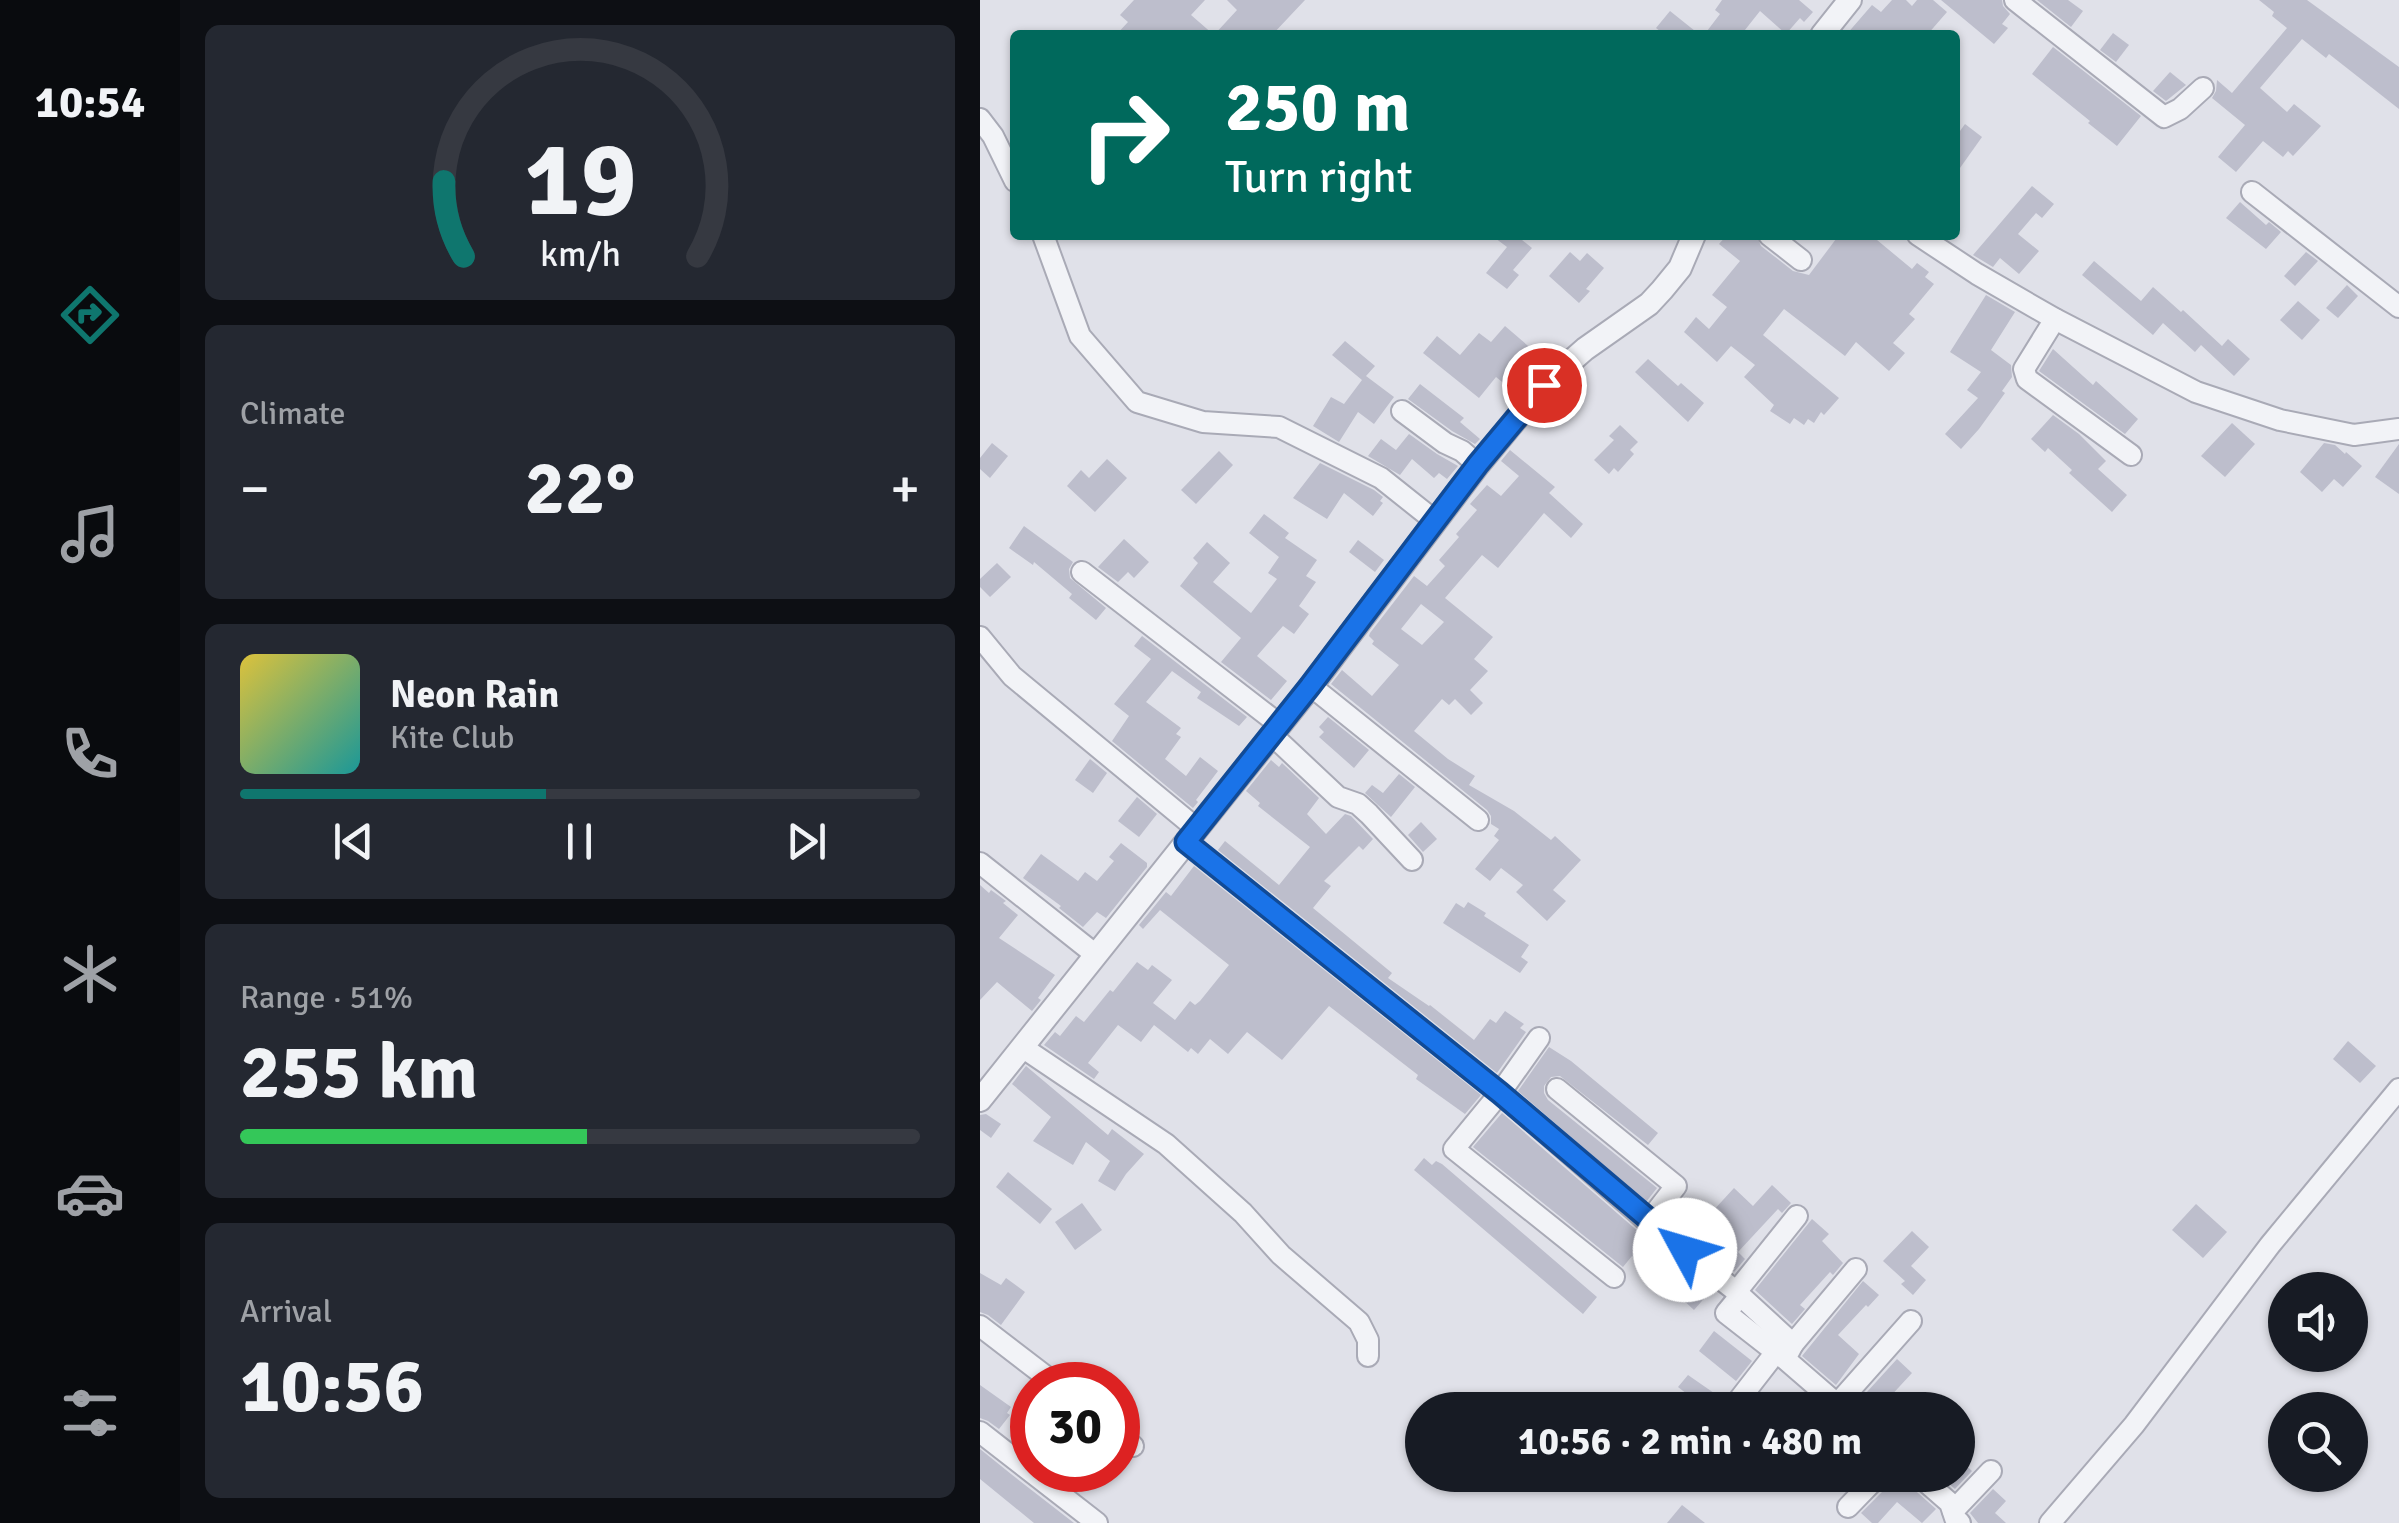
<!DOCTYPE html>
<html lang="en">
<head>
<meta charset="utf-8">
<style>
	:root { --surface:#171b24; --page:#242831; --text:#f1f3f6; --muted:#9ea1a6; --line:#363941; --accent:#0f766e }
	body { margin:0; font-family:Signika,sans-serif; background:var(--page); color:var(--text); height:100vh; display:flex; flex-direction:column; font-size:38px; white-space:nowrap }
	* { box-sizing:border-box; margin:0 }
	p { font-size:32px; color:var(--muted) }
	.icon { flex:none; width:55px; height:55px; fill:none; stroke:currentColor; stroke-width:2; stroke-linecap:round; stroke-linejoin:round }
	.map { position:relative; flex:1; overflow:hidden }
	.side { display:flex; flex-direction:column; gap:25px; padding:25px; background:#0d0f14; width:800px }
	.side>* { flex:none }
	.banner { position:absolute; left:30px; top:30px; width:950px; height:210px; border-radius:10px; box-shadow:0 2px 8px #0004; background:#00695c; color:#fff; overflow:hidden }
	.controls { position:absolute; left:1288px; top:1272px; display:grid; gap:20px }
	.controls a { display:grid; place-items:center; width:100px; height:100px; border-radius:50%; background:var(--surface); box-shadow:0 2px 8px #0004; font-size:50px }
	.speed { position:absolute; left:30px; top:1362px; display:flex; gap:20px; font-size:50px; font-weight:700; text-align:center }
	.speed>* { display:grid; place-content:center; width:130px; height:130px; border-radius:50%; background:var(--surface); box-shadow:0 2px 8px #0004; line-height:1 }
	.speed .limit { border:15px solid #d22; background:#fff; color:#111 }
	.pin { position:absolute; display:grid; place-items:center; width:85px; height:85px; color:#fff; margin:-42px; border:5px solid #fff; border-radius:50%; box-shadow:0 2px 10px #0007 }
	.me { position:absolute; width:110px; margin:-55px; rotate:309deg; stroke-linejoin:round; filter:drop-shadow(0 0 8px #0008) }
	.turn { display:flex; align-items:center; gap:35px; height:210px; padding:0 50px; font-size:45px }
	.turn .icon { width:130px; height:130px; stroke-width:2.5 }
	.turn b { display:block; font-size:70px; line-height:85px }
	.big { font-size:75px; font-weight:700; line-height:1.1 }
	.side .tile { flex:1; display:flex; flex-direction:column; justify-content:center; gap:15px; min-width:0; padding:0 35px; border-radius:15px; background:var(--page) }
	.side .dial { align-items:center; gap:0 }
	.dial svg { height:260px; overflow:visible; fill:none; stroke:var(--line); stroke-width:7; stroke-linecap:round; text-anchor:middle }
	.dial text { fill:var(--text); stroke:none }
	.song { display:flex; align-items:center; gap:30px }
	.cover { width:120px; height:120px; border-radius:15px; background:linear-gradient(135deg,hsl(50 70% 55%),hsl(180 70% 35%)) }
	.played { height:10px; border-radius:5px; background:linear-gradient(90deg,var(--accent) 45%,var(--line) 45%) }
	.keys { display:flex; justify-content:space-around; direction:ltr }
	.heat { display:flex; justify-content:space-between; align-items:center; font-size:55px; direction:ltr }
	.charge { height:15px; border-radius:8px; background:linear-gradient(90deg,#34c759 51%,var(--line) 0) }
	.trip { position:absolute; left:425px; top:1392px; width:570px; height:100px; border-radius:50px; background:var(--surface); box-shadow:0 2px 8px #0004; font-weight:700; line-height:100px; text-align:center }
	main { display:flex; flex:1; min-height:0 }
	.dock { display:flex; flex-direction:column; width:180px; justify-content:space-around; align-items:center; background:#090b0e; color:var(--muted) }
	.dock .icon { width:70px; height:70px }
	.dock .active { color:var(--accent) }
	.dock b { font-size:45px; color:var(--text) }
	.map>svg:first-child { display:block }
	.building { fill:#bdbecc; fill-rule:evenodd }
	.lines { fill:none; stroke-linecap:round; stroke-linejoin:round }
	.minor-casing { stroke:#a9aab6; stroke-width:24 }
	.tertiary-casing { stroke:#a9aab6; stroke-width:26 }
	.minor { stroke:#f2f3f7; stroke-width:20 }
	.tertiary { stroke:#f2f3f7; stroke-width:22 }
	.route-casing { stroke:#114b97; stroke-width:25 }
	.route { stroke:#1a73e8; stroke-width:18 }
</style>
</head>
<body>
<main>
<nav class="dock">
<b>10:54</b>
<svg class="icon active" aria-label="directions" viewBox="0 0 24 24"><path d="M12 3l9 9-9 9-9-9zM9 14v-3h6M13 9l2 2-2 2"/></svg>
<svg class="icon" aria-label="music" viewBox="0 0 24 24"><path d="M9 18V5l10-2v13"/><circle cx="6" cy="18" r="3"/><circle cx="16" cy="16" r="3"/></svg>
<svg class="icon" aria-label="phone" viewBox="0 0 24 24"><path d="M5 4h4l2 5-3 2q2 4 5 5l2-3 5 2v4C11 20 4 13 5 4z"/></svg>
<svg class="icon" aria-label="climate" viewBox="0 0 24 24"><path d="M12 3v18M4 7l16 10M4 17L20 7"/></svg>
<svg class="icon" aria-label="car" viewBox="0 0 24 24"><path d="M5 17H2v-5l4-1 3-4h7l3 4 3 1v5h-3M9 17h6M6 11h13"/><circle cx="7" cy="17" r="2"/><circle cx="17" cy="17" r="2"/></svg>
<svg class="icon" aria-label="filters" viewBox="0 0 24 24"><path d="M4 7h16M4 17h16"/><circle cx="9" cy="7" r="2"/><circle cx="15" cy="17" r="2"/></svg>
</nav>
<section class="side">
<div class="tile dial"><svg viewBox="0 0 100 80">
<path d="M14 69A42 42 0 1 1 86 69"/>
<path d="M14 69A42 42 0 0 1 8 46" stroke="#0f766e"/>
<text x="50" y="56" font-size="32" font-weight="700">19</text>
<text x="50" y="72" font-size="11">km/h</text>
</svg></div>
<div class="tile"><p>Climate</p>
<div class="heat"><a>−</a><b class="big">22°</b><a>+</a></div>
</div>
<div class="tile">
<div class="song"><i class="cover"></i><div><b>Neon Rain</b><p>Kite Club</p></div></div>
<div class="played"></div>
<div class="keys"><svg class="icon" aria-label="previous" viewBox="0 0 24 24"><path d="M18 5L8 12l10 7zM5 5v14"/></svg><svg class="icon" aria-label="pause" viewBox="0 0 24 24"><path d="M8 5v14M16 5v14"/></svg><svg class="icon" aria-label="next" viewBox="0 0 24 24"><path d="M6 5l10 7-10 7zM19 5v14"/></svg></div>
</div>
<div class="tile"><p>Range · 51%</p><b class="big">255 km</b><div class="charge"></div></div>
<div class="tile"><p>Arrival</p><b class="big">10:56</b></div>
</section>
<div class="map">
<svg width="1419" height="1523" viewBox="0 0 1419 1523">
	<rect width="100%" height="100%" fill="#e0e1e9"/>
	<!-- building -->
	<g class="building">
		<path d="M 154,0 L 225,0 L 211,15 L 234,35 L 136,35 L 148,22 L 140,15 Z"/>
		<path d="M 247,0 L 325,0 L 292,35 L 234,35 L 257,10 Z"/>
		<path d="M 742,0 L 819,0 L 833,12 L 824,22 L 820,18 L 806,34 L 780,11 L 761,35 L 724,35 L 740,14 L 735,10 Z"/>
		<path d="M 912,0 L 926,0 L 932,6 L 937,0 L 953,0 L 967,12 L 947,35 L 866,35 L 892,5 L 901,12 Z"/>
		<path d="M 961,0 L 1022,0 L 1023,6 L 1030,14 L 1022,24 L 1028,28 L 1014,44 Z"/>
		<path d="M 1057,0 L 1088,0 L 1103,11 L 1091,27 Z"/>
		<path d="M 1279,0 L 1327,0 L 1419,67 L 1419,109 L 1349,54 L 1346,58 L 1322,39 L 1280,88 L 1307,112 L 1314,104 L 1341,126 L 1313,156 L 1308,151 L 1303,157 L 1283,141 L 1256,172 L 1238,157 L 1265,125 L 1232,98 L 1236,91 L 1237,80 L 1252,93 L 1307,28 L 1292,16 L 1294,12 Z"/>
		<path d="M 690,11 L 720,35 L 685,35 L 676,28 Z"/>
		<path d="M 1133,33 L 1149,45 L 1136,62 L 1120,50 Z"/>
		<path d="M 1073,47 L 1161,116 L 1137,146 L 1108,123 L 1110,121 L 1052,74 Z"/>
		<path d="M 1190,72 L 1206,85 L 1186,101 L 1173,91 Z"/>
		<path d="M 985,124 L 1002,137 L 975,175 L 975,138 Z"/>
		<path d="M 1052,186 L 1074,204 L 1062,218 L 1056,213 L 1038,234 L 1059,251 L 1039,274 L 1020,258 L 1013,267 L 993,255 Z"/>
		<path d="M 1260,202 L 1286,225 L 1289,222 L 1301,232 L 1286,249 L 1246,218 Z"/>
		<path d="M 511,235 L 536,235 L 552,248 L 533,270 L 539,275 L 527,289 L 506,273 L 527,247 Z"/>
		<path d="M 747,235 L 776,235 L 781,246 L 813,271 L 829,275 L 859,235 L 891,235 L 932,269 L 937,263 L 949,272 L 945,277 L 954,284 L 929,314 L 935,319 L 913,343 L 925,353 L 909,371 L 876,342 L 865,356 L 804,309 L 783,335 L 859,398 L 844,415 L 841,412 L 834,423 L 828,419 L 824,425 L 814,418 L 810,424 L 790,411 L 794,405 L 764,377 L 775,365 L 751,346 L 737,362 L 704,332 L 716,317 L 729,329 L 747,307 L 732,295 L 760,261 L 739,244 Z"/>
		<path d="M 590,252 L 600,261 L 607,253 L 624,268 L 606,289 L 610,291 L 599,303 L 569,276 Z"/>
		<path d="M 1326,252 L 1338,261 L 1315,286 L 1304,276 Z"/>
		<path d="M 1114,261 L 1161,301 L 1173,287 L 1201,312 L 1203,310 L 1242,346 L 1248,339 L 1270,359 L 1254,376 L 1221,345 L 1215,352 L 1183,323 L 1173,335 L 1102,275 Z"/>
		<path d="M 1367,285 L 1378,296 L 1358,318 L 1346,308 Z"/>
		<path d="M 1006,295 L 1035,312 L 1011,350 L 1031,365 L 1032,377 L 1022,391 L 1025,393 L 999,429 L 981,449 L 965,434 L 998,398 L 987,390 L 1001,372 L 970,352 Z"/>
		<path d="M 1318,301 L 1340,320 L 1322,340 L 1300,320 Z"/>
		<path d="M 525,326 L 554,351 L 541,367 L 552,376 L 537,394 L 516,377 L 499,398 L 443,353 L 457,336 L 480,355 L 499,333 L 511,342 Z"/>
		<path d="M 365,341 L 395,366 L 386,376 L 414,397 L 394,424 L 378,412 L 359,442 L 333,426 L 351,397 L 364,404 L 382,380 L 352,355 Z"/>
		<path d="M 1073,349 L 1113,385 L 1116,381 L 1158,419 L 1145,434 L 1059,371 Z"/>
		<path d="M 668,359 L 698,386 L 701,383 L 724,403 L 708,422 L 655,372 Z"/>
		<path d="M 440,384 L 484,418 L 480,422 L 500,439 L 495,444 L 472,431 L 428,399 Z"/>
		<path d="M 1073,415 L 1099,434 L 1126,461 L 1118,469 L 1147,495 L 1132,512 L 1089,473 L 1092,470 L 1068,448 L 1065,452 L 1051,439 Z"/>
		<path d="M 1252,423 L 1275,444 L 1245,477 L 1221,456 Z"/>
		<path d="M 640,425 L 658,442 L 650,450 L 654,454 L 638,472 L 634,468 L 629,474 L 614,460 L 634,440 L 629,436 Z"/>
		<path d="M 429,434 L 457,454 L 478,466 L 467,479 L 459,473 L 454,478 L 432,459 L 420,475 L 388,456 L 401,439 L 416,450 Z"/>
		<path d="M 12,443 L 28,456 L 10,478 L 0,469 L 0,458 Z"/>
		<path d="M 1344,443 L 1355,445 L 1365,454 L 1366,452 L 1382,466 L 1363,487 L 1354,479 L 1342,492 L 1320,472 Z"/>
		<path d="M 1419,444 L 1419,494 L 1395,477 Z"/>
		<path d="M 530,450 L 575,487 L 569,493 L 603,524 L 591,538 L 564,513 L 518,568 L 502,555 L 465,598 L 513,637 L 494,659 L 508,671 L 490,690 L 503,703 L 491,715 L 475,699 L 469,705 L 462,699 L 434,731 L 468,759 L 495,776 L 489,785 L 534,811 L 571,840 L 575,836 L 601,860 L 573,890 L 586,901 L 567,921 L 536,892 L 543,885 L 521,868 L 510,881 L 495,869 L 519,840 L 514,836 L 519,829 L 511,824 L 511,816 L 507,810 L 351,684 L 362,670 L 392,696 L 419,665 L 392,644 L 394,641 L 389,636 L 390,633 L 434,576 L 447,586 L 465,566 L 459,560 L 479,537 L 476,534 L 497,510 L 490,504 L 507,485 L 521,496 L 539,476 L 521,461 ZM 441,604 L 464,622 L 442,645 L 421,629 Z"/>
		<path d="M 239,451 L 253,465 L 216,504 L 201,490 Z"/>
		<path d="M 127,459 L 147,478 L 115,512 L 87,486 L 101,470 L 109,478 Z"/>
		<path d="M 340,463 L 394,490 L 403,497 L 400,501 L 403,503 L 393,516 L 364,493 L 347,519 L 313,498 Z"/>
		<path d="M 284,514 L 309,533 L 305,538 L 337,560 L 326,576 L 336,582 L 319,606 L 329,614 L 314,634 L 303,626 L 277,656 L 307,681 L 291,700 L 241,662 L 261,638 L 200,586 L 218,563 L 213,558 L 227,542 L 250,563 L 233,582 L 271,613 L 297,579 L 288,573 L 299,557 L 269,533 Z"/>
		<path d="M 44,526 L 93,562 L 89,569 L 90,578 L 126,608 L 116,620 L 89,598 L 92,594 L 54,562 L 53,565 L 29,548 Z"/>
		<path d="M 144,539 L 169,562 L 154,578 L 148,572 L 138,582 L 118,567 Z"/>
		<path d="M 378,540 L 404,560 L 395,572 L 369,552 Z"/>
		<path d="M 17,563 L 31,577 L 10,597 L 0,587 L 0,579 Z"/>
		<path d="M 162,636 L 267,717 L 259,726 L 217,698 L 221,692 L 192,671 L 166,702 L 201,728 L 196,734 L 201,737 L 185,759 L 206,776 L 220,757 L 238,771 L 216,800 L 218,802 L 213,808 L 132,741 L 149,716 L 134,704 L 171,659 L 154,646 Z"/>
		<path d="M 348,717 L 389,750 L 374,768 L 339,737 L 344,732 L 339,727 Z"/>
		<path d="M 110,759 L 127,773 L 113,793 L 95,780 Z"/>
		<path d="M 291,760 L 299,767 L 302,763 L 339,798 L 327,814 L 346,834 L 365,814 L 371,816 L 393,839 L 383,850 L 379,846 L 344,881 L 351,886 L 333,908 L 412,973 L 408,978 L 449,1006 L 450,1005 L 494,1040 L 510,1019 L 516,1023 L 525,1011 L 544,1024 L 540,1028 L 546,1032 L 517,1073 L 238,850 L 245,841 L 299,885 L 330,847 L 278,806 L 280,803 L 266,791 Z"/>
		<path d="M 419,774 L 435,787 L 411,817 L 385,793 L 392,785 L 403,793 Z"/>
		<path d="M 157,797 L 177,814 L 159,837 L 138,821 Z"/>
		<path d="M 441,822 L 457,839 L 443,852 L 428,835 Z"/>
		<path d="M 141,843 L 167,863 L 167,867 L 126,918 L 117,912 L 103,927 L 79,908 L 81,906 L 43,878 L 61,854 L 98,881 L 105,872 L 117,881 L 134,861 L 129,857 Z"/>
		<path d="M 214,866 L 501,1095 L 485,1114 L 436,1079 L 438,1075 L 349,1006 L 302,1060 L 267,1032 L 248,1054 L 230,1039 L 218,1054 L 211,1048 L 208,1052 L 174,1025 L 161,1042 L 138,1025 L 108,1063 L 119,1072 L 114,1079 L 64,1045 L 75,1032 L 80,1036 L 96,1016 L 104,1022 L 130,990 L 133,992 L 157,962 L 168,970 L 172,965 L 192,980 L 173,1003 L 195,1020 L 210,1001 L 215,1005 L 220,1001 L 249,965 L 180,910 L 163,929 L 159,925 L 186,892 L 191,896 Z"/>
		<path d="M 0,885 L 9,893 L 11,890 L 26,901 L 23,903 L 38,915 L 19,938 L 75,975 L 58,998 L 61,1000 L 52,1011 L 17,982 L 0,1000 Z"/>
		<path d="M 488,902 L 506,913 L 504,916 L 549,945 L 541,957 L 548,962 L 540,973 L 463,923 L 476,903 L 484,908 Z"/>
		<path d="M 1368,1041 L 1396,1066 L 1380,1083 L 1353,1059 Z"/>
		<path d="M 569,1047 L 591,1061 L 678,1133 L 668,1145 L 580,1076 L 571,1077 L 564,1086 L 564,1093 L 568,1100 L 677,1188 L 666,1202 L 538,1091 Z"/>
		<path d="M 46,1066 L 128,1135 L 132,1129 L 164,1154 L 146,1174 L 135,1191 L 118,1181 L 130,1161 L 106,1142 L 93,1165 L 53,1141 L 71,1117 L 32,1084 Z"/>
		<path d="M 522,1113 L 729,1293 L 714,1310 L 659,1259 L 658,1261 L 652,1256 L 643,1267 L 493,1147 Z"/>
		<path d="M 6,1114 L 21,1124 L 11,1138 L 0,1130 L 0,1115 Z"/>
		<path d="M 444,1158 L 452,1165 L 456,1161 L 462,1164 L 617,1297 L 603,1314 L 434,1170 Z"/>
		<path d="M 28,1172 L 72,1209 L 60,1224 L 16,1187 Z"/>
		<path d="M 792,1185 L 811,1203 L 802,1213 L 798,1209 L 758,1252 L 765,1259 L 754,1272 L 709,1237 L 754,1188 L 773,1206 Z"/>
		<path d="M 102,1203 L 122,1230 L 95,1250 L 75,1222 Z"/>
		<path d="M 1216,1204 L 1247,1232 L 1223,1258 L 1192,1230 Z"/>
		<path d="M 832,1219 L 849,1234 L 842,1241 L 863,1263 L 853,1275 L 850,1272 L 820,1305 L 825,1309 L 812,1324 L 775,1290 Z"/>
		<path d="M 932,1231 L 949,1247 L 931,1266 L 946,1280 L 933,1295 L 921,1284 L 925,1281 L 903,1261 Z"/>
		<path d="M 0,1273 L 21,1285 L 26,1278 L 45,1292 L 21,1325 L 8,1315 L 0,1312 Z"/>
		<path d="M 883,1281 L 899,1295 L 888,1307 L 886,1305 L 858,1335 L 879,1354 L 856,1385 L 822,1356 Z"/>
		<path d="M 734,1331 L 772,1361 L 756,1381 L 719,1351 Z"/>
		<path d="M 917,1359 L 932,1373 L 907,1400 L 918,1410 L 877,1410 L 876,1404 Z"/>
		<path d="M 708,1375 L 744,1400 L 748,1410 L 722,1410 L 714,1404 L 716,1401 L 698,1387 Z"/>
		<path d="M 0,1385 L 31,1407 L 27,1413 L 30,1415 L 19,1429 L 8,1421 L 0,1418 Z"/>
		<path d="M 0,1449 L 31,1474 L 94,1523 L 54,1523 L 0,1479 Z"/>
		<path d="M 978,1458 L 992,1471 L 975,1489 L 959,1475 L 978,1475 Z"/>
		<path d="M 912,1475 L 925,1475 L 929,1485 L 956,1509 L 942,1523 L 917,1502 L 898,1523 L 892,1523 L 881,1513 L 909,1485 Z"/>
		<path d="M 1013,1489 L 1026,1501 L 1015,1513 L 1026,1523 L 998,1523 L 990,1513 Z"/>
		<path d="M 702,1505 L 725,1523 L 687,1523 Z"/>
	</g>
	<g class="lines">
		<defs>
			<g id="minor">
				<path d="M 1035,0 L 1184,117 L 1200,109 L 1223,88"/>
				<path d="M 0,119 L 13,136 L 35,181"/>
				<path d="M 1272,192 L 1419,307"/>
				<path d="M 63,235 L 100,336 L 157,402 L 223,422 L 299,427 L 401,478 L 455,521"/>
				<path d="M 789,235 L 821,260"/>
				<path d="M 938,235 L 997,274 L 1075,319 L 1216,392 L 1300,420 L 1374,435 L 1419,429"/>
				<path d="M 1075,319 L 1044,369 L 1047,379 L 1151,455"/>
				<path d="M 422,411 L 465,443 L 482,451 L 498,465"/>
				<path d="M 102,572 L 300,725"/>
				<path d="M 0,637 L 32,676 L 217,829"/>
				<path d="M 331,686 L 498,820"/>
				<path d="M 292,735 L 358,797 L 378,804 L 389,814 L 432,860"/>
				<path d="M 206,842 L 520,1093 L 668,1222 L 752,1288 L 813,1344 L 805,1359 L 864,1410"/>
				<path d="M 0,863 L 116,955"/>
				<path d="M 559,1038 L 520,1093 L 474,1149 L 634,1277"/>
				<path d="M 42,1047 L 186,1144 L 263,1213 L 301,1255 L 379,1322 L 388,1340 L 388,1356"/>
				<path d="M 577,1089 L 696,1186 L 668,1222"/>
				<path d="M 756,1292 L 817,1216"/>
				<path d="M 760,1296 L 746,1313 L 796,1352"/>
				<path d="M 0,1326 L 77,1385"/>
				<path d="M 813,1344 L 876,1269"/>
				<path d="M 758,1401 L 796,1352 L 804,1358"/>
				<path d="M 852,1410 L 931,1321"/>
				<path d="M 0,1432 L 117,1523"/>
				<path d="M 138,1434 L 153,1446"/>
				<path d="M 938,1475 L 970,1503 L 975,1518 L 980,1523"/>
				<path d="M 868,1507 L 899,1475"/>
				<path d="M 973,1511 L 1011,1471"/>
				<path d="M 1070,1523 L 1154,1425 L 1290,1245 L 1419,1089"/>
			</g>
			<g id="tertiary">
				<path d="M 842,35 L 870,0"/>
				<path d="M 0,1100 L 331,686 L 498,465 L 564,385 L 605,349 L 669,304 L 682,290 L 700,268 L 714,235"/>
			</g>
		</defs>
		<!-- minor casing -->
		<use href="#minor" class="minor-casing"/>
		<!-- tertiary casing -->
		<use href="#tertiary" class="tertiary-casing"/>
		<!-- minor -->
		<use href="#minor" class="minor"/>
		<!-- tertiary -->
		<use href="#tertiary" class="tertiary"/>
	</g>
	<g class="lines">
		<defs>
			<path id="route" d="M 564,385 L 498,464 L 330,686 L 206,842 L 520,1093 L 705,1250"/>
		</defs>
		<!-- route casing -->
		<use href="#route" class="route-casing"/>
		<!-- route -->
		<use href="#route" class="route"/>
	</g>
</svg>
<div class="controls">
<a><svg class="icon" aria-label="sound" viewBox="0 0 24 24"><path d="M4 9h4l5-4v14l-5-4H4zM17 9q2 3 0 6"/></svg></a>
<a><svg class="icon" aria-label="search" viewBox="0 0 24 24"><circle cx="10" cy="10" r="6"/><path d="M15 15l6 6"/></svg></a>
</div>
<div class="speed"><div class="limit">30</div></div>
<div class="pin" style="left:564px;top:385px;background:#d93025"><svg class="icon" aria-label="arrive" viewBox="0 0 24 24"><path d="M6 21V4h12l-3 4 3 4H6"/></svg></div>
<svg class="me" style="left:705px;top:1250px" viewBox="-20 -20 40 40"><circle r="19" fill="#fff"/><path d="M0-13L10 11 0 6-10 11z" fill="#1a73e8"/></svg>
<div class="trip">10:56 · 2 min · 480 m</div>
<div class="banner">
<div class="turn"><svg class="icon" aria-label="right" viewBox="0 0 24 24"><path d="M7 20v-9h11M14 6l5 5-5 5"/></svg><div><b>250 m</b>Turn right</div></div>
</div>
</div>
</main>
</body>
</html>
